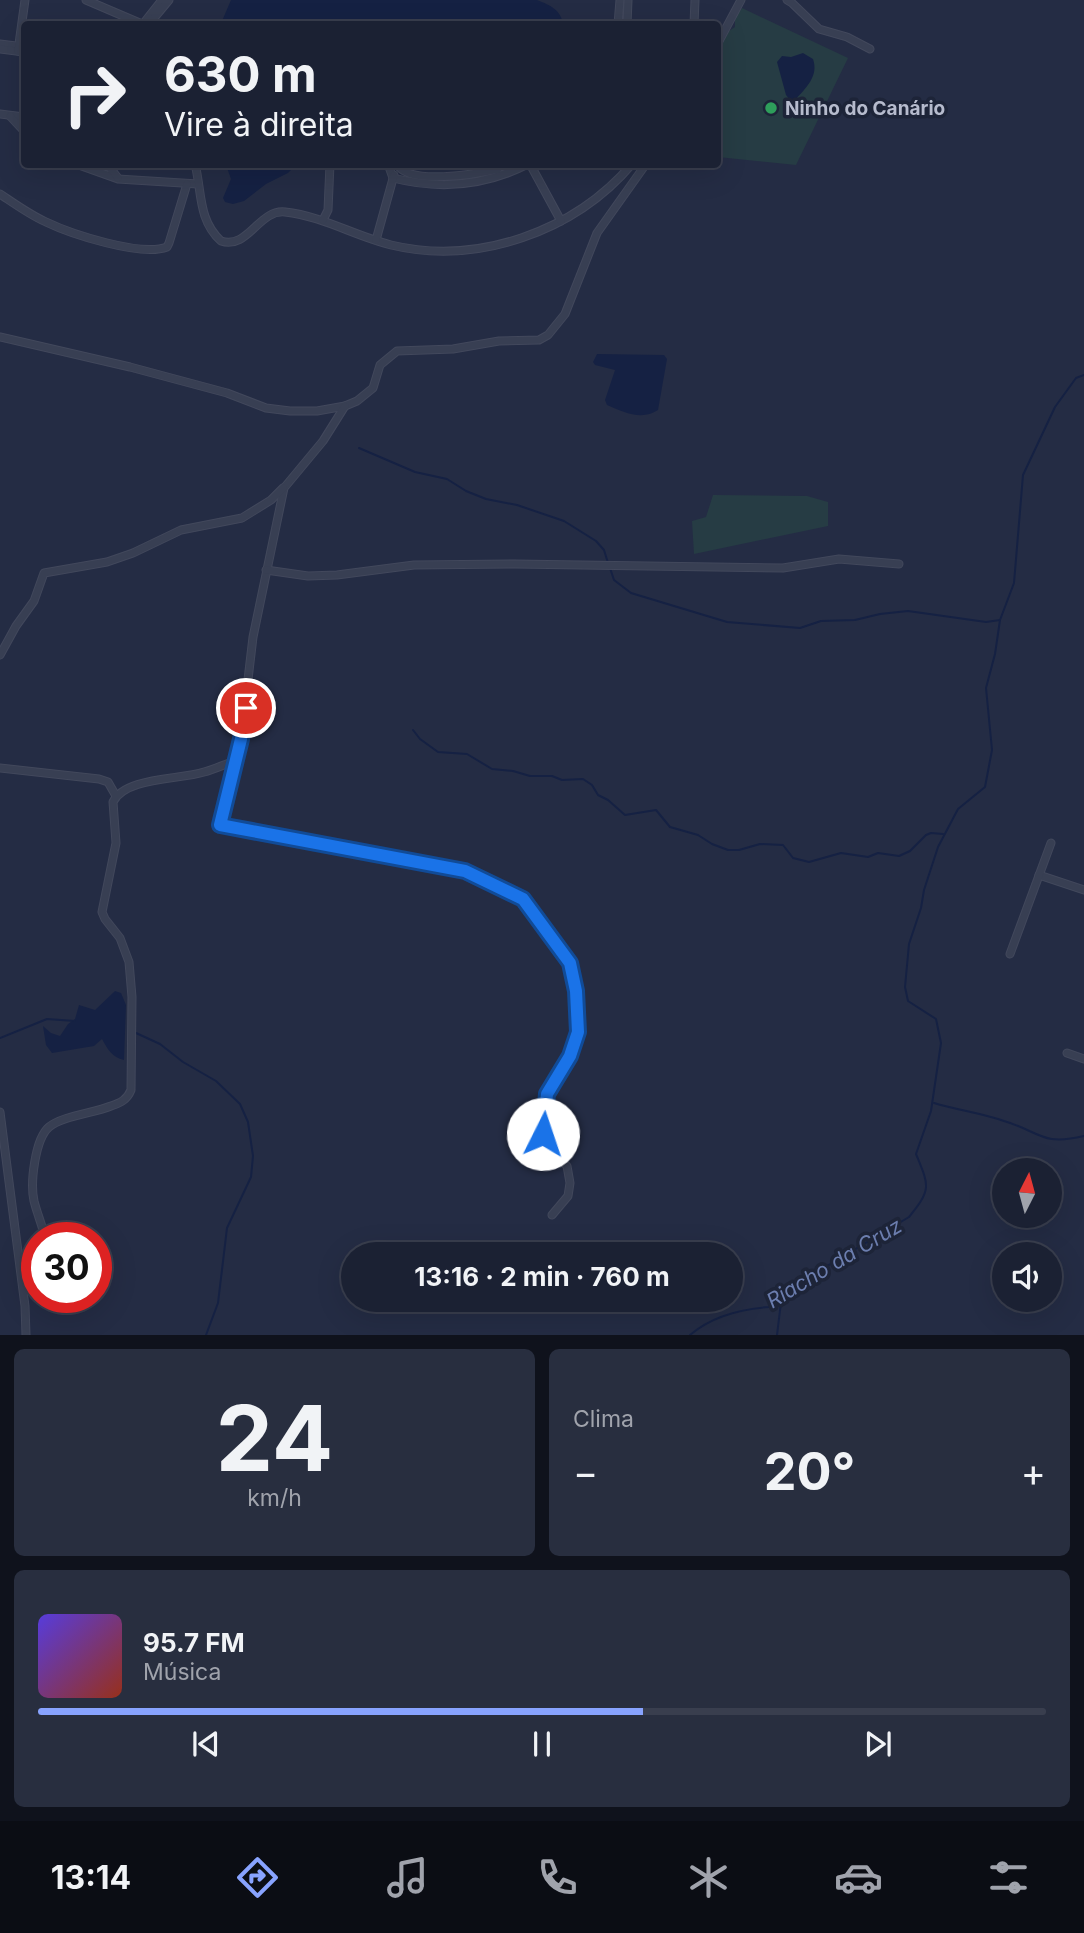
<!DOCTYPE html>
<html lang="pt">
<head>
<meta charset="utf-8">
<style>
	:root { --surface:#1b2133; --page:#282e3f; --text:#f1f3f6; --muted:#a0a3ac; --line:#393e4e; --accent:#88a3ff }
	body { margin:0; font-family:Inter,sans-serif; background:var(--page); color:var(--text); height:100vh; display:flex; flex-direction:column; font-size:26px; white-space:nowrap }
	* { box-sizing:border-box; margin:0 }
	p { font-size:23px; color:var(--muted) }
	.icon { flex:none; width:38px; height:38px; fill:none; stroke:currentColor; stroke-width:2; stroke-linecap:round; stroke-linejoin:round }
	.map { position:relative; height:1335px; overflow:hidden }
	.panel { display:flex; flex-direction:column; gap:14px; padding:14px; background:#0f121c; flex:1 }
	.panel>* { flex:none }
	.hud { position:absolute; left:21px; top:21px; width:700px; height:147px; border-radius:7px; box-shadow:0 7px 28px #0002,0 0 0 2px var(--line); background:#1b2133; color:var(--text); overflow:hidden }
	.needle { width:46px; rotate:6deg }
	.fabs { position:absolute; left:992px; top:1158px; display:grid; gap:14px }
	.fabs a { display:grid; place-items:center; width:70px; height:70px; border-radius:50%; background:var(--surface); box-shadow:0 7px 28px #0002,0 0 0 2px var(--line); font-size:35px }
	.speed { position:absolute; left:21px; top:1222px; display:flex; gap:14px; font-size:35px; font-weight:700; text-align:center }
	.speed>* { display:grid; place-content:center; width:91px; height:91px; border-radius:50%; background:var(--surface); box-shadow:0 7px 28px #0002,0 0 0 2px var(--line); line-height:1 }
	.speed .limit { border:10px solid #d22; background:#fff; color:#111 }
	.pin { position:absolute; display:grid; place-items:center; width:60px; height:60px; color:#fff; margin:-30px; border:4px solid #fff; border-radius:50%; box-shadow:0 2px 7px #0007 }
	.me { position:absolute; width:77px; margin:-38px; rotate:4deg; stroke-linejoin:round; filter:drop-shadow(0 0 5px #0008) }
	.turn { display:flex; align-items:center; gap:24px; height:147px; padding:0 28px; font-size:32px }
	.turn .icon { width:91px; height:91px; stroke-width:2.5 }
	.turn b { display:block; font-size:49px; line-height:60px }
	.big { font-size:52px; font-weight:700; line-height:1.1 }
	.panel .tile { flex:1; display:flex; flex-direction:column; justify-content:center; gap:10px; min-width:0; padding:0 24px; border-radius:10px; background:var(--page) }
	.panel .dial { align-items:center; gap:0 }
	.dial b { font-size:91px; line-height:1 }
	.song { display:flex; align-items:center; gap:21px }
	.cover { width:84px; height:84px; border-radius:10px; background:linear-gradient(135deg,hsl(250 70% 55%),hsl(10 70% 35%)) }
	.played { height:7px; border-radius:4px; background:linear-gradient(90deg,var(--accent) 60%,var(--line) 60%) }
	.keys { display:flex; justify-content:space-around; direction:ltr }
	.heat { display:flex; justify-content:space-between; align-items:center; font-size:38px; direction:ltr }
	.panel .tiles { flex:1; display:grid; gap:14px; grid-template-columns:1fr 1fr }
	.tile:last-child { grid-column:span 2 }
	.trip { position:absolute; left:341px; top:1242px; width:402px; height:70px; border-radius:35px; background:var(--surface); box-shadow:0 7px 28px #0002,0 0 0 2px var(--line); font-weight:700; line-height:70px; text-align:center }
	.tab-bar { display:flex; height:112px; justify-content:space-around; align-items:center; background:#0b0d14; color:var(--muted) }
	.tab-bar .icon { width:49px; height:49px }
	.tab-bar .selected { color:var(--accent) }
	.tab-bar b { font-size:32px; color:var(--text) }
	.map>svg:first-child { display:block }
	.green { fill:#263c44 }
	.water { fill:#152143 }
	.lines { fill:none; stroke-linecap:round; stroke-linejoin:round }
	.stream { stroke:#152143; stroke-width:2 }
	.street-casing { stroke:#42485c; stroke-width:9 }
	.street { stroke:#383f53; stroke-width:7 }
	.route-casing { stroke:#114b97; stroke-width:18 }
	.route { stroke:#1a73e8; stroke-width:12 }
	.leisure-dot { fill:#2e9e5b; stroke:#1d2438; stroke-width:2.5 }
	.labels { text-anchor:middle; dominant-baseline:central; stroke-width:7; stroke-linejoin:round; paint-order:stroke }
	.poi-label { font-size:19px; font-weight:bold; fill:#b6bbcd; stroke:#1d2438; text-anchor:start }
	.water-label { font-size:21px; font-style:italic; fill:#6c7eaf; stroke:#1d2438 }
</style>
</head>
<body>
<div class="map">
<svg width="1084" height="1335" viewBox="0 0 1084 1335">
	<rect width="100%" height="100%" fill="#242c44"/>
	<!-- green -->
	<g class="green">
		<path d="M 742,8 L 848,58 L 796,165 L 718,157 L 718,49 L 726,33 L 735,27 L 735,16 Z"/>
		<path d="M 713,495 L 807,496 L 828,502 L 828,526 L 694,554 L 692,521 L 706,517 Z"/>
	</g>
	<!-- water -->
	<g class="water">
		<path d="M 231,0 L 537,0 C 550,5 561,10 563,24 L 215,24 L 222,21 Z"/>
		<path d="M 803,53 L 813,59 C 819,76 806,88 795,100 L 790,100 L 786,95 L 777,62 L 782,56 L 791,57 Z"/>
		<path d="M 226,165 L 296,165 L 288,173 L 266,184 L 244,201 L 233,204 L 225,202 L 223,198 L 231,179 Z"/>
		<path d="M 597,354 L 664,355 L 667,359 L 658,410 C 642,421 623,412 607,405 L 605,400 L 615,370 L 595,365 L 593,362 Z"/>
		<path d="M 115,991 L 121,993 L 126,1005 L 124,1060 C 112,1057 108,1050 102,1039 L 94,1046 L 52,1053 L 46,1045 L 43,1026 L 51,1033 L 60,1036 L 68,1024 L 75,1019 L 79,1005 L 95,1010 Z"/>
	</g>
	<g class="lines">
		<!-- stream -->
		<g class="stream">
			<path d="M 359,448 L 415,472 L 447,479 L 466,491 L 486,499 L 517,505 L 564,521 L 596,541 L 604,550 L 608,563"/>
			<path d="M 610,568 L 614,580 L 631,593 L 727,622 L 800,628 L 821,621 L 855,620 L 880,614 L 908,611 L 986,622 L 1000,620"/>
			<path d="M 413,730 L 420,739 L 438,752 L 467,754 L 492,769 L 513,771 L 530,776 L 552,776 L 562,780 L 583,779 L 592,785 L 598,795 L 608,800 L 625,815 L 656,810 L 670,827 L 698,835 L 712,844 L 728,850 L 739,850 L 760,844 L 783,845 L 793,858 L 809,862 L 841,853 L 868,857 L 878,853 L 899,856 L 910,851 L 926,835 L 931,833 L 943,834"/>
			<path d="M 136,1033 L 160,1044 L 183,1062 L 216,1081 L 240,1104 L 248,1122 L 253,1156 L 251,1177 L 227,1228 L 218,1303 L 206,1335"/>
			<path d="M 0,1038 L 47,1019 L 75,1021"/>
			<path d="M 934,1103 C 957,1110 981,1113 1004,1121 C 1041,1132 1041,1146 1084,1136"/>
			<path d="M 690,1335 C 712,1316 741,1309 769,1307 L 782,1293 L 909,1217 C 932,1189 929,1186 916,1154 L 931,1111 L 941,1043 L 936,1019 L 908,1001 L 905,987 L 909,944 L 921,908 L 924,890 L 938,847 L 958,809 L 985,787 L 992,750 L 986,688 L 995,654 L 1000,620 L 1014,583 L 1023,475 L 1055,407 L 1076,378 L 1084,375"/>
			<path d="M 777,1335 L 782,1294"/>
		</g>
		<defs>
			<g id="street">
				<path d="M 86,0 L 142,24"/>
				<path d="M 787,0 L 792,3 L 819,29 L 847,37 L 870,49"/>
				<path d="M 143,24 L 162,0"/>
				<path d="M 149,24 L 169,0"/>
				<path d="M 618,24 L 620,0"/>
				<path d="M 627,24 L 628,0"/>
				<path d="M 694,24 L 695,0"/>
				<path d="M 718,43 L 741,0"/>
				<path d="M 0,44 L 24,47"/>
				<path d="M 0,49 L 24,52"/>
				<path d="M 18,51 L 25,0"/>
				<path d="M 0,114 L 24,117"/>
				<path d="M 10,116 L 24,131"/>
				<path d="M 76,164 L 118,179 L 198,184"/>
				<path d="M 107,164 L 118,178"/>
				<path d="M 195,164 C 202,192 198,220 221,241 C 248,250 259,209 285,212 C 322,216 355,236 391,245 C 478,266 575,231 632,164"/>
				<path d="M 388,164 L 393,178 C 440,190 485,186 528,164"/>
				<path d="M 397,164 C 408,186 477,174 498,169 L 501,164"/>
				<path d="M 530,164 L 561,221"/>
				<path d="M 0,194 C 15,204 30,215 46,222 C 71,234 141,257 167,247 L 169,243 L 187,184"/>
				<path d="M 323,220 L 328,210 L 330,164"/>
				<path d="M 376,240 L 394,175"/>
				<path d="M 0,337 L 130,367 L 227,393 L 266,408 L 290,411 L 317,411 L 345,406 L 357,401 L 373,388 L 380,365 L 397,351 L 453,349 L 499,341 L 539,340 L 548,335 L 565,314 L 597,233 L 646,164"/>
				<path d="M 345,406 L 323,441 L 284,488 L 253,637 L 241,739 L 220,825 L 465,871 L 522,899 L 564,953 L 574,975 L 578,1032 L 570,1056 L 551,1085 L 544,1104 L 543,1134 L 545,1146 L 567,1166 L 570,1183 L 568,1196 L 552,1215"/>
				<path d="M 266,570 L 308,576 L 337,575 L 414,565 L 515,564 L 783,568 L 839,559 L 899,564"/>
				<path d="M 0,655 L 16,626 L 34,601 L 44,573 L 107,562 L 133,553 L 181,530 L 242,518 L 271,500 L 283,488"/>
				<path d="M 0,768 L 99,779 L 108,782 L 116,796"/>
				<path d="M 1039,875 L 1084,890"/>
				<path d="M 1010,954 L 1051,843"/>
				<path d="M 1067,1053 L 1084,1059"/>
				<path d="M 0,1112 L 25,1306 L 26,1335"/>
				<path d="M 45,1237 C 42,1225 37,1213 34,1201 C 30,1183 35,1139 49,1127 C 62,1116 94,1113 111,1106 C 120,1103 127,1100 131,1090 L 132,997 L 129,962 L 120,938 L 105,919 L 102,912 L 116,843 L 113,802 C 125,777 179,780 204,772 C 215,769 225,764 235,761"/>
			</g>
		</defs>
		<!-- street casing -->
		<use href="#street" class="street-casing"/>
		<!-- street -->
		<use href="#street" class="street"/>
	</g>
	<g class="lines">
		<defs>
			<path id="route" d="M 246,708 L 241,739 L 220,825 L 465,871 L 523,899 L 570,963 L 576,991 L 578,1032 L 570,1056 L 547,1094 L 543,1134"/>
		</defs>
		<!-- route casing -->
		<use href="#route" class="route-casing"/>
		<!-- route -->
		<use href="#route" class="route"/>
	</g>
	<!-- markers -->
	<circle class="leisure-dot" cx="771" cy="108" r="7"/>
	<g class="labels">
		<!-- poi labels -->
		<g class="poi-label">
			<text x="785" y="108">Ninho do Canário</text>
		</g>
		<!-- water labels -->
		<g class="water-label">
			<text transform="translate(834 1263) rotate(-31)">Riacho da Cruz</text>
		</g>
	</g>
</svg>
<div class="fabs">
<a><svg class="needle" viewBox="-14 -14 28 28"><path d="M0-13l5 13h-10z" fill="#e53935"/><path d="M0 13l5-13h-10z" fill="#a0a3ac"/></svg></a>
<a><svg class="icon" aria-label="sound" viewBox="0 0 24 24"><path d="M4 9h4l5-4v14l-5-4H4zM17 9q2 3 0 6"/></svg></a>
</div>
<div class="speed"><div class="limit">30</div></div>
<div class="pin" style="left:246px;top:708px;background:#d93025"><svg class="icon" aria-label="arrive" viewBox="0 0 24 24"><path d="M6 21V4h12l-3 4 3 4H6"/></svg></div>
<svg class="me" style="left:543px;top:1134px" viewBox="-20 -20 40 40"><circle r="19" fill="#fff"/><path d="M0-13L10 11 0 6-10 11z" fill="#1a73e8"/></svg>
<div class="trip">13:16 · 2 min · 760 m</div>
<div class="hud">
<div class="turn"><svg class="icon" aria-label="right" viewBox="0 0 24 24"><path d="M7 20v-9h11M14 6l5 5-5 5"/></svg><div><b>630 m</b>Vire à direita</div></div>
</div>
</div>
<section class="panel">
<div class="tiles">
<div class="tile dial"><b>24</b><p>km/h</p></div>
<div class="tile"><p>Clima</p>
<div class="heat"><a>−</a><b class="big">20°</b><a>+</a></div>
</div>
<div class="tile">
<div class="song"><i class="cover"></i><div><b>95.7 FM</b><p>Música</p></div></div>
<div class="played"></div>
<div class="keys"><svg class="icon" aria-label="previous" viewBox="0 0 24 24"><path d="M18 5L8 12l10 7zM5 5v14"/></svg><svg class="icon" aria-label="pause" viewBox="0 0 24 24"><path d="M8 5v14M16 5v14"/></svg><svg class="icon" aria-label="next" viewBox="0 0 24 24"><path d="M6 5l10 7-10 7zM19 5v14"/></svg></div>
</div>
</div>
</section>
<nav class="tab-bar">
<b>13:14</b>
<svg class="icon selected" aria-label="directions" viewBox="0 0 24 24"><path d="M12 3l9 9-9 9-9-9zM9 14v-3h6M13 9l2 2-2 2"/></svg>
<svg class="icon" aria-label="music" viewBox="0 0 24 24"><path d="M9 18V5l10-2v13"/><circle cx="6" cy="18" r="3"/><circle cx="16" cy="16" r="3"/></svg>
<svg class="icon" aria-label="phone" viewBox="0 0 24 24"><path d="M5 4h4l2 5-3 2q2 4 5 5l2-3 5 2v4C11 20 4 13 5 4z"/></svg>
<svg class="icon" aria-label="climate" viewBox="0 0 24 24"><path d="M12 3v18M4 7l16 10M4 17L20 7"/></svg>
<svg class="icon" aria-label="car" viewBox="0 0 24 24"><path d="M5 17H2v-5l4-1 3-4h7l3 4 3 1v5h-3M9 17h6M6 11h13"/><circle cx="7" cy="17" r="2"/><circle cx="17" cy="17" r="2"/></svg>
<svg class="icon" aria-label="filters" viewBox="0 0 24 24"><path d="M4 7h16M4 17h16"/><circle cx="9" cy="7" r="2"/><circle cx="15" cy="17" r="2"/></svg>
</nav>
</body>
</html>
